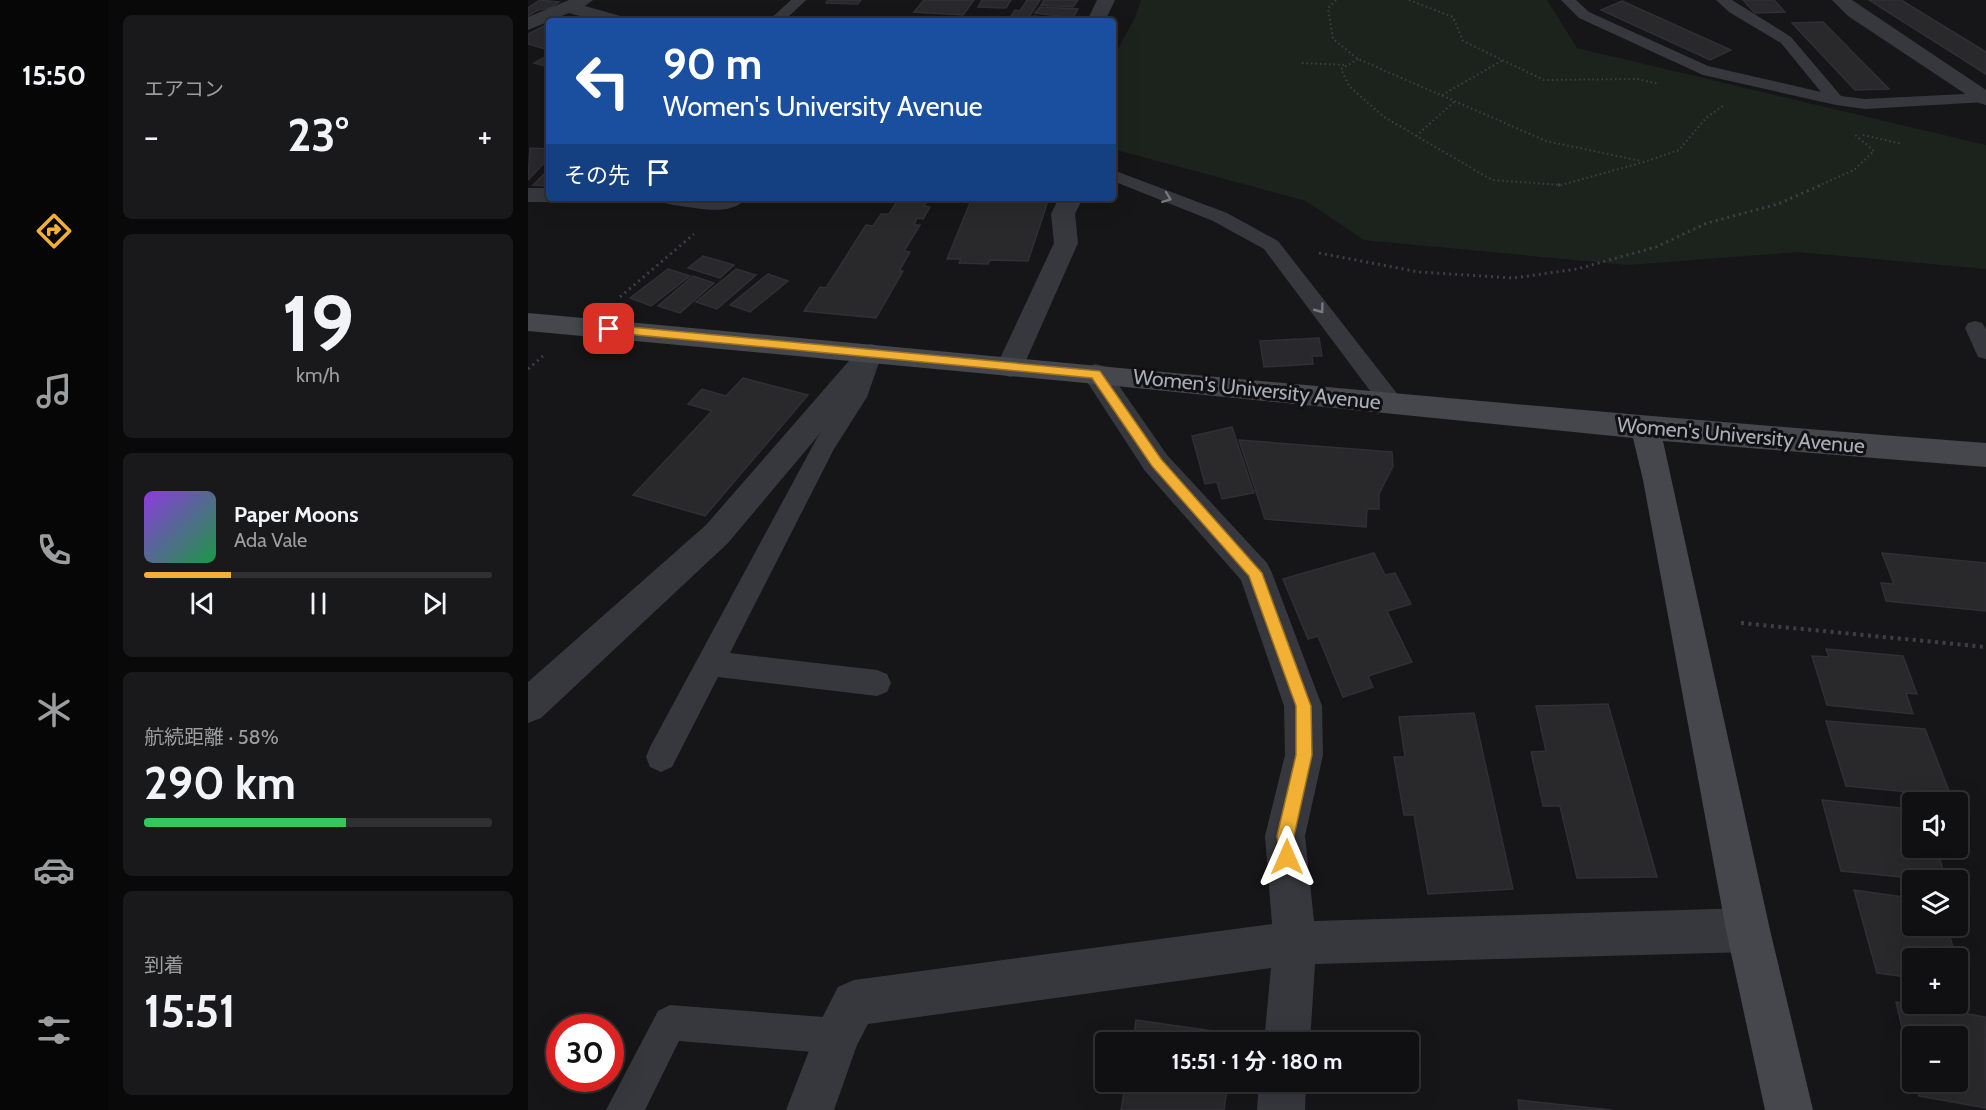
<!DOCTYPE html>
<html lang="ja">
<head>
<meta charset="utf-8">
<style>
	:root { --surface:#101012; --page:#19191b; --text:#f1f3f6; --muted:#9c9d9f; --line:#303032; --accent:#f2b134 }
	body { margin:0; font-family:Cabin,"Noto Sans JP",sans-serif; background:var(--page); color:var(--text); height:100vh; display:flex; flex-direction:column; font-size:22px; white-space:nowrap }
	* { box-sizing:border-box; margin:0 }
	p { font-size:20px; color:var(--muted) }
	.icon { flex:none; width:33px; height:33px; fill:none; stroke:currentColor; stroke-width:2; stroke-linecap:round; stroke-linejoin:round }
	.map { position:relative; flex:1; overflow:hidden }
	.sheet { display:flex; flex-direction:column; gap:15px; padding:15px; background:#09090a; width:420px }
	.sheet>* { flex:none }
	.banner { position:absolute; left:18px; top:18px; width:570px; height:183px; border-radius:6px; box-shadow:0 6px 24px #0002,0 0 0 2px var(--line); background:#1a4fa0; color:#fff; overflow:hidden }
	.tools { position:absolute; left:1374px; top:792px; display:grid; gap:12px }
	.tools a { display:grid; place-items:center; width:66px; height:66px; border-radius:6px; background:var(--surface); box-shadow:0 6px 24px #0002,0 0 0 2px var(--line); font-size:30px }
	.speed { position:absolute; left:18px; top:1014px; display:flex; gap:12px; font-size:30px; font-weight:700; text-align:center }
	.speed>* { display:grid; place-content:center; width:78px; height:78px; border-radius:50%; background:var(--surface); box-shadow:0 6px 24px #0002,0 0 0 2px var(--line); line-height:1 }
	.speed .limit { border:9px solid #d22; background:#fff; color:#111 }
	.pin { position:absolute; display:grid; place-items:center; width:51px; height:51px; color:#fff; margin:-26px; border-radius:12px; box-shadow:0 3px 9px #0006 }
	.me { position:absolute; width:66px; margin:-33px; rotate:0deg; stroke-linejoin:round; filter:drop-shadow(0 0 4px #0008) }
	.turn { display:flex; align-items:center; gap:21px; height:126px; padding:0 18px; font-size:27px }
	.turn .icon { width:78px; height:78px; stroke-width:2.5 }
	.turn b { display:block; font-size:42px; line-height:51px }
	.then { display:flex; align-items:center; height:57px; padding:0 18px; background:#0003; gap:12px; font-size:22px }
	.big { font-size:45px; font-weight:700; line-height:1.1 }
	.sheet .tile { flex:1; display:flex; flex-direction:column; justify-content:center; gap:9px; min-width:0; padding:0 21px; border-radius:9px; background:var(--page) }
	.sheet .dial { align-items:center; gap:0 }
	.dial b { font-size:78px; line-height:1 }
	.song { display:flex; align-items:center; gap:18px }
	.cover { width:72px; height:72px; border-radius:9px; background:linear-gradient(135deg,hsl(270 70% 55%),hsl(140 70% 35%)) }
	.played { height:6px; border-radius:3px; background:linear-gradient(90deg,var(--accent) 25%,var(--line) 25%) }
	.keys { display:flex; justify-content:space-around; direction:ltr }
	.heat { display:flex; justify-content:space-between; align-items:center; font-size:33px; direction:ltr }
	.charge { height:9px; border-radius:4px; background:linear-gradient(90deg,#34c759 58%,var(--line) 0) }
	.trip { position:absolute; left:567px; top:1032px; width:324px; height:60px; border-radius:6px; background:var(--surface); box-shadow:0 6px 24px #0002,0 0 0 2px var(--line); font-weight:700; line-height:60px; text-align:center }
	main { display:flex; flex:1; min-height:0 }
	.menu { display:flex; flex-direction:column; width:108px; justify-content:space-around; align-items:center; background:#060607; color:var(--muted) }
	.menu .icon { width:42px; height:42px }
	.menu .active { color:var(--accent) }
	.menu b { font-size:27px; color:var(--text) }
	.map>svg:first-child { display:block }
	.green { fill:#1c231d }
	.building { fill:#29292c; stroke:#303034; stroke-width:1.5 }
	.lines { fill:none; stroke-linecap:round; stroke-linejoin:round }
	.path-far2 { stroke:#3d3f44; stroke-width:2; stroke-dasharray:1.5 3; stroke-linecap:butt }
	.path-far1 { stroke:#3d3f44; stroke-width:3; stroke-dasharray:2 4; stroke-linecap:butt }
	.path { stroke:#3d3f44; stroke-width:4; stroke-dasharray:3 4.5; stroke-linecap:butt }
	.lane { fill:#37383d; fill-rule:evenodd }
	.street { fill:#37383d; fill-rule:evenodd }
	.secondary { fill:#45474d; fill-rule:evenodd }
	.oneway { stroke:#757881 }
	.route { fill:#f2b134; stroke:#9d7322; stroke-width:1.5 }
	.labels { text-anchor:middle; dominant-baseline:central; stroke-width:6; stroke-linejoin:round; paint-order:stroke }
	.street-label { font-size:21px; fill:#a8adb8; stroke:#111113 }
</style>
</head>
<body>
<main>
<nav class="menu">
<b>15:50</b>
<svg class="icon active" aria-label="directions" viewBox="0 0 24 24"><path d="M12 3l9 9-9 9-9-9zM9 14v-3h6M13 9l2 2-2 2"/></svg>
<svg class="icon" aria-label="music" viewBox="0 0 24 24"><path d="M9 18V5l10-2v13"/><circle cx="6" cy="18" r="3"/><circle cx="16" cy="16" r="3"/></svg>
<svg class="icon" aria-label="phone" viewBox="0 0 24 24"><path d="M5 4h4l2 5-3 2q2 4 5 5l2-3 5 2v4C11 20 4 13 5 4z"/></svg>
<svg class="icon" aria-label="climate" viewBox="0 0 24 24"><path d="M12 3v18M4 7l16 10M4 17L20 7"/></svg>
<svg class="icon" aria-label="car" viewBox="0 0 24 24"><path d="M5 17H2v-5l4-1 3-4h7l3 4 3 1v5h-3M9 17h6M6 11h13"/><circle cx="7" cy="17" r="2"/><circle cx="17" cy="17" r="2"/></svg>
<svg class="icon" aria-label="filters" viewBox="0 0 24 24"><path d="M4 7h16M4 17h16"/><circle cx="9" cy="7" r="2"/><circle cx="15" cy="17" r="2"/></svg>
</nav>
<section class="sheet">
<div class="tile"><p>エアコン</p>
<div class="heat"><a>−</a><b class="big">23°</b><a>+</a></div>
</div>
<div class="tile dial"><b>19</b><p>km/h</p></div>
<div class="tile">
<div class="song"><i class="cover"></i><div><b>Paper Moons</b><p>Ada Vale</p></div></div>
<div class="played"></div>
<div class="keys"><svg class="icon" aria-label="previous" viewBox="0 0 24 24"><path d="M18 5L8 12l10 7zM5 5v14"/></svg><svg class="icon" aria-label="pause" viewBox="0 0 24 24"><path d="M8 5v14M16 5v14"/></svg><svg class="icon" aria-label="next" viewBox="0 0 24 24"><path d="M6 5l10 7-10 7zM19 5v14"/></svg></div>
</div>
<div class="tile"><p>航続距離 · 58%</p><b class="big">290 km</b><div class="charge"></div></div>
<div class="tile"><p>到着</p><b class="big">15:51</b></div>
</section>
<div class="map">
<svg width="1458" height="1110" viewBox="0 0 1458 1110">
	<rect width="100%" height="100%" fill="#161618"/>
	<!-- green -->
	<path class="green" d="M 613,0 L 1019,0 L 1049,48 L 1458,145 L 1458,269 L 1270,252 L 1100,265 L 836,240 L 778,201 L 585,149 L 585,58 L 608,16 Z"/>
	<!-- building -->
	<g class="building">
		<path d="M 12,0 L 31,2 L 22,8 L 10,10 L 0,16 L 0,8 Z"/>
		<path d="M 300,0 L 333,0 L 330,4 L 298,3 Z"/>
		<path d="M 396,0 L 446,0 L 435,15 L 386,12 Z"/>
		<path d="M 454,0 L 483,0 L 478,8 L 450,7 Z"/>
		<path d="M 499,0 L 512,0 L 501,17 L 483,16 L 487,10 L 492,11 Z"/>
		<path d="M 516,0 L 550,0 L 545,7 L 513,5 Z"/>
		<path d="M 1215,0 L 1246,0 L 1257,12 L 1227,13 Z"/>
		<path d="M 1341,0 L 1373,0 L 1458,52 L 1458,74 Z"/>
		<path d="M 1094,1 L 1203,50 L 1182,60 L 1073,10 Z"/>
		<path d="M 512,7 L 550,9 L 545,18 L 507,13 Z"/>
		<path d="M 506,16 L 522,18 L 530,20 L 502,21 Z"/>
		<path d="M 1295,22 L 1361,89 L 1327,90 L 1264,23 Z"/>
		<path d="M 20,24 L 21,50 L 0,44 L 0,34 Z"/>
		<path d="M 17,57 L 21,59 L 21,67 L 6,63 Z"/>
		<path d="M 2,148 L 21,149 L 21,158 L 0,180 Z"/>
		<path d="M 21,169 L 21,186 L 5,185 Z"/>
		<path d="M 371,198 L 401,198 L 396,206 L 402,207 L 395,219 L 389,218 L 386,225 L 392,225 L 376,251 L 382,252 L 371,271 L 375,271 L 348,318 L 276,311 L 292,287 L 298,288 L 338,225 L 345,226 L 353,214 L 361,214 Z"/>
		<path d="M 444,198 L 521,198 L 500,261 L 462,260 L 460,264 L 431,263 L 433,259 L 419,259 Z"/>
		<path d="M 175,256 L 206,265 L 192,278 L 160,268 Z"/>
		<path d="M 140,269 L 162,276 L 123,306 L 102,298 Z"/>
		<path d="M 208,269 L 228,275 L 189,309 L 168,302 Z"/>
		<path d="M 240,274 L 260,281 L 222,312 L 202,305 Z"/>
		<path d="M 165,276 L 186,283 L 152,313 L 130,306 Z"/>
		<path d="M 791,338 L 794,356 L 784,356 L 785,364 L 736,367 L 732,341 Z"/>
		<path d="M 215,378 L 280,395 L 177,516 L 105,495 L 184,411 L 160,404 L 174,389 L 198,396 Z"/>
		<path d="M 704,427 L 726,493 L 694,499 L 689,482 L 677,484 L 664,436 Z"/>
		<path d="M 711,440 L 864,452 L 865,466 L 851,494 L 851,509 L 839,509 L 838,527 L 737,519 Z"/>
		<path d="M 846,553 L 857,575 L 867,573 L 883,604 L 859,611 L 884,662 L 840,676 L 845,687 L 815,697 L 790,636 L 780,639 L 755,579 Z"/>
		<path d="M 1354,553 L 1458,563 L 1458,611 L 1358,601 L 1353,583 L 1366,584 Z"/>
		<path d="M 1298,649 L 1375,656 L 1389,694 L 1378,693 L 1385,714 L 1299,705 L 1284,656 L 1301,657 Z"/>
		<path d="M 1080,704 L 1129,877 L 1049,878 L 1032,806 L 1015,806 L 1003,752 L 1018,751 L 1008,706 Z"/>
		<path d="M 946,713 L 985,889 L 900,894 L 886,815 L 876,815 L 866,757 L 877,757 L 871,717 Z"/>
		<path d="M 1298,721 L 1397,729 L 1423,796 L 1318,786 Z"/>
		<path d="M 1294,800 L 1382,809 L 1384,814 L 1384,848 L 1408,848 L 1418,878 L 1403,876 L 1405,880 L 1313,871 Z"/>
		<path d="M 1326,890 L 1382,898 L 1384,926 L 1418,926 L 1429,958 L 1384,958 L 1384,988 L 1379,977 L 1349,973 Z"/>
		<path d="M 1430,960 L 1441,996 L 1430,994 Z"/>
		<path d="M 1368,1002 L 1457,1017 L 1458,1108 L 1391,1096 L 1387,1082 L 1430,1082 L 1430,1036 L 1384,1036 L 1384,1070 Z"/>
		<path d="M 608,1020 L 705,1034 L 704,1042 L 605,1042 Z"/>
		<path d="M 598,1082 L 700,1082 L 696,1110 L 593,1110 Z"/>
		<path d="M 990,1100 L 1084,1110 L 991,1110 Z"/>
	</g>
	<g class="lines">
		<!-- path-far2 -->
		<g class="path-far2">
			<path d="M 808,0 L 800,8 L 805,39 L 830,59 L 1018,141 L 1113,161"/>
			<path d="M 881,0 L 925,17 L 935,41 L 1016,80 L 1109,79 L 1131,84"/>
			<path d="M 830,59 L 813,69 L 821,86 L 856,117 L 964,180 L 1033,185 L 1116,162 L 1151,150 L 1178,118 L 1196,105"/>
			<path d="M 774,63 L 818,65"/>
			<path d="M 914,95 L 975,60"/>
			<path d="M 1335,135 L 1374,144"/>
			<path d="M 888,136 L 927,101"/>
			<path d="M 1290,186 L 1326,170 L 1346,151 L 1325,133"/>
		</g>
		<!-- path-far1 -->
		<g class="path-far1">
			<path d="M 1030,185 L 1034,185"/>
			<path d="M 791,253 L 891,272 L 986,278 L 1049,269 L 1128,247 L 1179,223 L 1250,204 L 1293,185"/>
			<path d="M 92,297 L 166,234"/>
			<path d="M 0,369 L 15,356"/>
		</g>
		<!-- path -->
		<path class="path" d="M 1213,623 L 1458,647"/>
		<!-- lane -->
		<g class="lane">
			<path d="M 263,0 L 278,0 L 256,21 L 240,21 Z"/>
			<path d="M 1033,0 L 1048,0 L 1061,12 L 1180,66 L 1293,92 L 1253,43 L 1201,12 L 1188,0 L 1204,0 L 1263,37 L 1313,96 L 1337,99 L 1456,93 L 1458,94 L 1458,102 L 1337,109 L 1308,105 L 1175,75 L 1051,18 Z"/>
			<path d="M 585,170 L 699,213 L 750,241 L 871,396 L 874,402 L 871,408 L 863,410 L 855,408 L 736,249 L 685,221 L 585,181 Z"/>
			<path d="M 1447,321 L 1454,323 L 1458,329 L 1458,359 L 1450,357 L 1437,328 L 1440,323 Z"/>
			<path d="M 343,347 L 351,349 L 354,354 L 339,397 L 306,449 L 202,653 L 349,670 L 359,674 L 363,683 L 359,692 L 349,696 L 190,677 L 144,767 L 133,772 L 122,767 L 118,757 L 122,747 L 289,438 L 318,395 L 332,354 L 335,349 Z"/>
			<path d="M 142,1005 L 309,1018 L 322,1023 L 327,1036 L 322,1049 L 309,1054 L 151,1041 L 117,1110 L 78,1110 L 130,1011 Z"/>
		</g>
		<!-- street -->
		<g class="street">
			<path d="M 41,0 L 65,0 L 57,6 L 96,17 L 98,21 L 69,21 L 41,13 L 0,30 L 0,17 Z"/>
			<path d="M 569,0 L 587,0 L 577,21 L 559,21 Z"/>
			<path d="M 1304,0 L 1324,0 L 1458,90 L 1458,105 L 1451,103 L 1320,16 Z"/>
			<path d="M 0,188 L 21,188 L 21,198 L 31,198 L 21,202 L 0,202 Z"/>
			<path d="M 133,198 L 218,198 C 204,218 165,207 145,205 L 137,203 Z"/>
			<path d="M 531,198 L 555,198 L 547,214 L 550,243 L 492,374 L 482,377 L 472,374 L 468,367 L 526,243 L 523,214 Z"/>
			<path d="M 343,344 L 353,347 L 357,354 L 353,361 L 200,543 L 13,718 L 0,723 L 0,682 L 178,525 L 333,347 Z"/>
			<path d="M 568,364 L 578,367 L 639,455 L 739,563 L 744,573 L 794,706 L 795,755 L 777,836 L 786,921 L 1220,908 L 1235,915 L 1242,930 L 1235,945 L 1220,952 L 787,964 L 782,1042 L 736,1042 L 743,968 L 340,1024 L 329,1045 L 306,1110 L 258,1110 L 293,1020 L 310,987 L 326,980 L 744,924 L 737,836 L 757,755 L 756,706 L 713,580 L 617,471 L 554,374 L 558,367 Z"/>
			<path d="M 731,1082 L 778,1082 L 777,1110 L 729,1110 Z"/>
		</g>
		<!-- secondary -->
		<path class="secondary" d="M 0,313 C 486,357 972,406 1458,443 L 1458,467 L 1135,441 L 1242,930 L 1285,1110 L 1237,1110 L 1198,930 L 1115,480 L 1105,438 L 568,384 L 0,331 Z"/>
	</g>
	<!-- one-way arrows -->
	<defs><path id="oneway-chevron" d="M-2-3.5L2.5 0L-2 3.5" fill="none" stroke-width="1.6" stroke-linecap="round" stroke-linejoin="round" transform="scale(1.5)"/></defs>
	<g class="oneway">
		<use href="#oneway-chevron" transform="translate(639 198) rotate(21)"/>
		<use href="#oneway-chevron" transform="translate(792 309) rotate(53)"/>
	</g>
	<!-- route -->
	<path class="route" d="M 81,325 L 572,371 L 633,459 L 734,573 L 783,706 L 784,755 L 766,836 L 768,857 L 765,863 L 759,866 L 753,863 L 749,836 L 768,755 L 768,706 L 721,576 L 624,466 L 564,378 L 77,332 L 76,329 Z"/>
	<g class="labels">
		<!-- street labels -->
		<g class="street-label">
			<text transform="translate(729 389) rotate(6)">Women's University Avenue</text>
			<text transform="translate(1213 435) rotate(5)">Women's University Avenue</text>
		</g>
	</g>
</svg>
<div class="tools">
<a><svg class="icon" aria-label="sound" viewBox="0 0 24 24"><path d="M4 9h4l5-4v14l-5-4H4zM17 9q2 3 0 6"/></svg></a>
<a><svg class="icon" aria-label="layers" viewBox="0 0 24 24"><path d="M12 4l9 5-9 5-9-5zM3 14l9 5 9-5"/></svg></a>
<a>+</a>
<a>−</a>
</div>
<div class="speed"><div class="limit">30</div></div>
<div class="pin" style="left:81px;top:329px;background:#d93025"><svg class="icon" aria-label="arrive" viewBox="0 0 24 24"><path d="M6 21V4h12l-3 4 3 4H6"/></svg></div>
<svg class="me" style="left:759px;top:857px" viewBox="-20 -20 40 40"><path d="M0-17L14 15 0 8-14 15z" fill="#f2b134" stroke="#fff" stroke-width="4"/></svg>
<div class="trip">15:51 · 1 分 · 180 m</div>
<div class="banner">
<div class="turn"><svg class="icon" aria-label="left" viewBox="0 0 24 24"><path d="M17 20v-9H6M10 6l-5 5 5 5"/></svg><div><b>90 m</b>Women's University Avenue</div></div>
<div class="then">その先<svg class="icon" aria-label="arrive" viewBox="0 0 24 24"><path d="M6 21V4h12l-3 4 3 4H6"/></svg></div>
</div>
</div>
</main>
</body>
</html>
